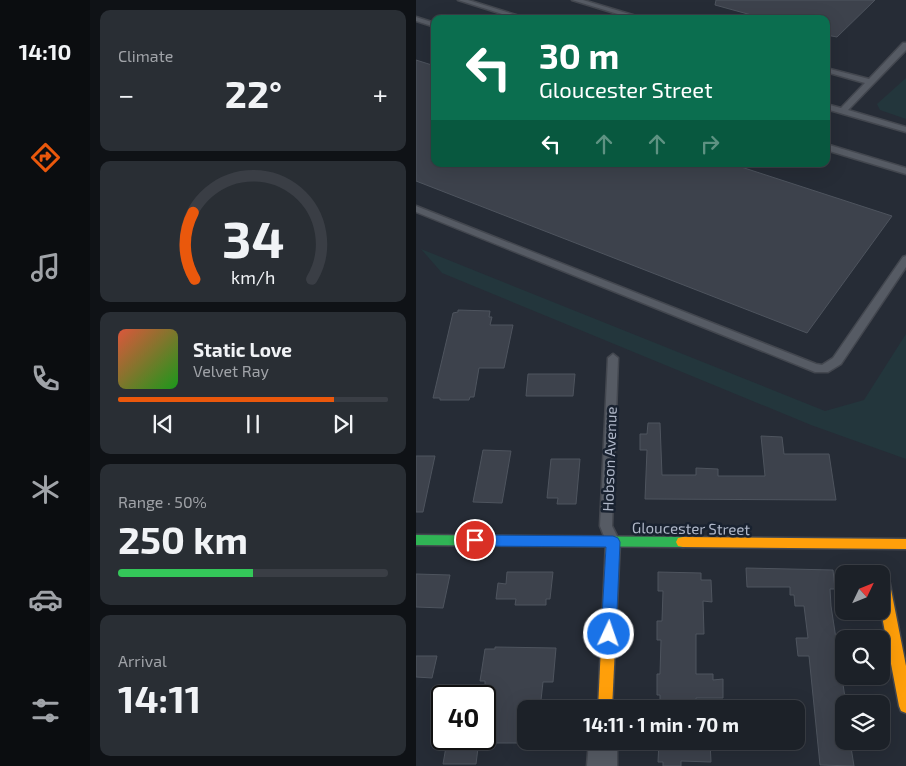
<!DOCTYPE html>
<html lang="en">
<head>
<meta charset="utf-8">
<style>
	:root { --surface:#1c2128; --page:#292e34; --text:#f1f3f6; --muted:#a0a3a8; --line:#3a3e45; --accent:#ea580c }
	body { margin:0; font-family:"Exo 2",sans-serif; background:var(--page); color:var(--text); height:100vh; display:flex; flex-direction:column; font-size:19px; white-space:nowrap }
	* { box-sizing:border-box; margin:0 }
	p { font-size:16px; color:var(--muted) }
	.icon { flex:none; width:28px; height:28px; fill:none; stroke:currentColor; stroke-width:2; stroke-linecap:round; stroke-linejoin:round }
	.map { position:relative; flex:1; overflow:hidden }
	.panel { display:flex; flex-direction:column; gap:10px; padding:10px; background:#0f1216; width:326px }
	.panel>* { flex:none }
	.banner { position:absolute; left:15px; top:15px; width:399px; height:152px; border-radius:10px; box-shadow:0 5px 20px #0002,0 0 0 1px var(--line); background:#0b6e4f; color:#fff; overflow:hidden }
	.needle { width:32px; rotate:47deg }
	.tools { position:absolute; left:419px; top:565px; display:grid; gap:10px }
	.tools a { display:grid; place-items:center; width:55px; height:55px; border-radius:10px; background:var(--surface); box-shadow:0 5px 20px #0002,0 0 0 1px var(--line); font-size:25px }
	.speed { position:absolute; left:15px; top:685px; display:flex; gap:10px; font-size:25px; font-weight:700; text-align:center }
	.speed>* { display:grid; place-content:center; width:65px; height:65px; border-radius:50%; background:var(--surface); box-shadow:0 5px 20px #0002,0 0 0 1px var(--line); line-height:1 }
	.speed .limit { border:2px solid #111; border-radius:8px; background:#fff; color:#111 }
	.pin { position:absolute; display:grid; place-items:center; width:42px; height:42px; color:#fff; margin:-21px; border:2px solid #fff; border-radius:50%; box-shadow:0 1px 5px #0007 }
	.me { position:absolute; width:55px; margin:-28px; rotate:3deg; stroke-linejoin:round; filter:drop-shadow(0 0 4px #0008) }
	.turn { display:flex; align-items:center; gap:18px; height:105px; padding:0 25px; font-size:22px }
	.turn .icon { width:65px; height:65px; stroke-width:2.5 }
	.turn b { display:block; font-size:35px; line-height:42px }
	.lanes { display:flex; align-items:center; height:48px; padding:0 25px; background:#0003; justify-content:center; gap:25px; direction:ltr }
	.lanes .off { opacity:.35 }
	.big { font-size:38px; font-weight:700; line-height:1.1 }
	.panel .widget { flex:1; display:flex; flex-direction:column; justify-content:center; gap:8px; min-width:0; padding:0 18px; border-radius:10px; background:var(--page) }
	.panel .dial { align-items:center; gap:0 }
	.dial svg { height:130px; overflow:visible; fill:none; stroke:var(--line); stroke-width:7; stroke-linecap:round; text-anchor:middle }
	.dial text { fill:var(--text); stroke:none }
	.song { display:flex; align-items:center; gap:15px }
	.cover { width:60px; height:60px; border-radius:8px; background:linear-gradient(135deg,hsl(10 70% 55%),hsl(120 70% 35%)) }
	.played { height:5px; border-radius:2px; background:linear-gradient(90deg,var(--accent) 80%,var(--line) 80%) }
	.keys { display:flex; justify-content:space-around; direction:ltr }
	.heat { display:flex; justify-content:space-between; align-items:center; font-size:28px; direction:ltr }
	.charge { height:8px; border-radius:4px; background:linear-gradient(90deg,#34c759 50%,var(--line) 0) }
	.trip { position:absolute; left:101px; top:700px; width:288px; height:50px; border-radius:10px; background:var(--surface); box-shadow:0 5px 20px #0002,0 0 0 1px var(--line); font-weight:700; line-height:50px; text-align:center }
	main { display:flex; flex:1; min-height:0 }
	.tab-bar { display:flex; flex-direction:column; width:90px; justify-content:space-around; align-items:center; background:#0b0d10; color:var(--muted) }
	.tab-bar .icon { width:35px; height:35px }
	.tab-bar .on { color:var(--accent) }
	.tab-bar b { font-size:22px; color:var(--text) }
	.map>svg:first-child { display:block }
	.green { fill:#23363c }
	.building { fill:#3d424c; stroke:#4e545e }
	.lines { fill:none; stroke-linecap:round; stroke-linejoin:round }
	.lane-casing { stroke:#43474f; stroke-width:3 }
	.street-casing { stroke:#43474f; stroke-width:3 }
	.fast-casing { stroke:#43474f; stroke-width:3 }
	.slow-casing { stroke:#43474f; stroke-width:3 }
	.lane { fill:#565b64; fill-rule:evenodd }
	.street { fill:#565b64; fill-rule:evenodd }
	.fast { fill:#30b455; fill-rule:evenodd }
	.slow { fill:#ff9f0a; fill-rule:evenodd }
	.route { fill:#1a73e8; stroke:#114b97 }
	.labels { text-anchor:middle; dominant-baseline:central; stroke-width:5; stroke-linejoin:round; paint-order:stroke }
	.street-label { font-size:15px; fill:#afb7c8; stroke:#192230 }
</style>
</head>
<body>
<main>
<nav class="tab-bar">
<b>14:10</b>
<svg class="icon on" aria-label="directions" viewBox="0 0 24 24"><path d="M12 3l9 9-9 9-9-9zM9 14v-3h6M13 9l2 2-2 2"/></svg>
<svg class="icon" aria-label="music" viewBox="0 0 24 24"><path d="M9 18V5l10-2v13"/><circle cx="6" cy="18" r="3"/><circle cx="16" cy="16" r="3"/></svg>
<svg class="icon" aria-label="phone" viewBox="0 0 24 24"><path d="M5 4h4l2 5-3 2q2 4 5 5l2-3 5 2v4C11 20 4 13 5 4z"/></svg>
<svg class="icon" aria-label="climate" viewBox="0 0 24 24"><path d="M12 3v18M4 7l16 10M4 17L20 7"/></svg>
<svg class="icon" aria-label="car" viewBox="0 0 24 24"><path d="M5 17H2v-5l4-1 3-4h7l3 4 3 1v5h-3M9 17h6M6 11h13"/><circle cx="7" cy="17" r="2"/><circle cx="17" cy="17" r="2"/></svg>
<svg class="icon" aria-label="filters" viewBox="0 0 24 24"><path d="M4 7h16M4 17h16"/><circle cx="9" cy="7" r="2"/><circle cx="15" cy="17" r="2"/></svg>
</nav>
<section class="panel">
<div class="widget"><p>Climate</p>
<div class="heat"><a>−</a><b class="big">22°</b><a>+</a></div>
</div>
<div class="widget dial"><svg viewBox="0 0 100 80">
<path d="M14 69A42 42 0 1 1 86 69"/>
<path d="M14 69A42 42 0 0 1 13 28" stroke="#ea580c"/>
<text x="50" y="56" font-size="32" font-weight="700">34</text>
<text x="50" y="72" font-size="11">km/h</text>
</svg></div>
<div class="widget">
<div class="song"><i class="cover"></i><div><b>Static Love</b><p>Velvet Ray</p></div></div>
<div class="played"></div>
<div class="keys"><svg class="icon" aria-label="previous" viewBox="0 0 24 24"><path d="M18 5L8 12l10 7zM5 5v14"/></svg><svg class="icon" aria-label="pause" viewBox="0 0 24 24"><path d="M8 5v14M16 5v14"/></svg><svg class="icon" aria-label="next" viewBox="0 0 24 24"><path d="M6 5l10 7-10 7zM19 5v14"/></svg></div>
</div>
<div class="widget"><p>Range · 50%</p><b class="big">250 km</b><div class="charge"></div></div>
<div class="widget"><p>Arrival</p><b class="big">14:11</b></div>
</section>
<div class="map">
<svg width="490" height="766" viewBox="0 0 490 766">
	<rect width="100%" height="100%" fill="#262c36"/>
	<!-- green -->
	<g class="green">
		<path d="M 490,78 L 490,119 L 464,110 L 461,104 Z"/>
		<path d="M 5,249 L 409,411 L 448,400 L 490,334 L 490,459 L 395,425 L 26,273 Z"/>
	</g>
	<!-- building -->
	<g class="building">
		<path d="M 300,0 L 459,0 L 421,37 L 410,35 L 410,19 L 350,19 L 299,5 Z"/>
		<path d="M 0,60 L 19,66 L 19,164 L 316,164 L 476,216 L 391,333 L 0,181 Z"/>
		<path d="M 42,310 L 74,311 L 73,317 L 76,317 L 74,325 L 97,325 L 88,368 L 63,368 L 58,397 L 54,397 L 53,400 L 24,400 L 24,398 L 17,398 L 37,313 L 42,312 Z"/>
		<path d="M 112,374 L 159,374 L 157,396 L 110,396 Z"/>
		<path d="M 232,423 L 244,423 L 246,475 L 280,475 L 280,468 L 302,469 L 302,476 L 349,476 L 345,436 L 366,437 L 368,454 L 413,454 L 420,500 L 229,499 L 231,450 L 224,450 L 224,434 L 231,434 Z"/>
		<path d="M 67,450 L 95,451 L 86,503 L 57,502 Z"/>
		<path d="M 0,456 L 19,456 L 7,512 L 0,512 Z"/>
		<path d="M 135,459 L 164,459 L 160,504 L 141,504 L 142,498 L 131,498 Z"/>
		<path d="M 330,568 L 417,570 L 419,589 L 414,589 L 415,606 L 430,704 L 428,704 L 428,741 L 434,741 L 438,766 L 404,765 L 393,656 L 382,656 L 380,638 L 392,638 L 388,606 L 379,606 L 378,595 L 374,595 L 374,587 L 331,587 Z"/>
		<path d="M 91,572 L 137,572 L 134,599 L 130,599 L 130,605 L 99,605 L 100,599 L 80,599 L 82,583 L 90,584 Z"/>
		<path d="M 242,572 L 285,573 L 285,580 L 295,580 L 296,602 L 287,601 L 288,634 L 280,634 L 280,674 L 297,674 L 297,680 L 307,679 L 307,698 L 280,698 L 280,708 L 244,708 L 244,695 L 241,695 L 241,674 L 244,674 L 245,640 L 241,640 L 241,621 L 246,621 L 247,591 L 242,591 Z"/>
		<path d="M 0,574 L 34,575 L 27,608 L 0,607 Z"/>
		<path d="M 79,647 L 140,648 L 137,682 L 127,682 L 124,709 L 110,709 L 110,743 L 69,743 L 69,681 L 64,681 L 69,649 L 79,649 Z"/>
		<path d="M 0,656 L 21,656 L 16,678 L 0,677 Z"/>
		<path d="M 63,740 L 60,764 L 27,764 L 31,741 Z"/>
		<path d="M 243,741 L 294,741 L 295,762 L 265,761 L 265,766 L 247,766 L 247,762 L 242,762 Z"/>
	</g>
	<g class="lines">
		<defs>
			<g id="lane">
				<path d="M 42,0 L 52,0 L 113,19 L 102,19 Z"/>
				<path d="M 156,0 L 167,0 L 230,19 L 218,19 Z"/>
				<path d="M 0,17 L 19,23 L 19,27 L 0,21 Z"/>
				<path d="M 487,43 L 490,43 L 490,50 L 432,110 L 490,127 L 490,132 L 410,109 L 410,104 L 425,108 L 449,83 L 410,72 L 410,68 L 453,79 Z"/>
				<path d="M 410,144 L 490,168 L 490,174 L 410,150 Z"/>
				<path d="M 0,206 L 400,364 L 406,365 L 417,358 L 487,257 L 490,256 L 490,267 L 425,364 L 412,372 L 399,372 L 0,212 Z"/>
				<path d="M 197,354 L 202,358 L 196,526 L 204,542 L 202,546 L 197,547 L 192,546 L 184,526 L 192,358 Z"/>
			</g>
			<path id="street" d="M 173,741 L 201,741 L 201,766 L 171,766 Z"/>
			<path id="fast" d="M 0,535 L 267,537 L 272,538 L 274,542 L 272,546 L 267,547 L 0,545 Z"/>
			<g id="slow">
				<path d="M 197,537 L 202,538 L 204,542 L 196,709 L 182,709 L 190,542 L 192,538 Z"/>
				<path d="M 267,537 L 490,539 L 490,549 L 267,547 L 262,546 L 260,542 L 262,538 Z"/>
				<path d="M 465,568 L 470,570 L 472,574 L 490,666 L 490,713 L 485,711 L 483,706 L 465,611 L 465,574 L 458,574 L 460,570 Z"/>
			</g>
		</defs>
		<!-- lane casing -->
		<use href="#lane" class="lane-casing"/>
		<!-- street casing -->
		<use href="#street" class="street-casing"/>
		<!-- fast casing -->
		<use href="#fast" class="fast-casing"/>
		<!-- slow casing -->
		<use href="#slow" class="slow-casing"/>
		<!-- lane -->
		<use href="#lane" class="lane"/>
		<!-- street -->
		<use href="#street" class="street"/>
		<!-- fast -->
		<use href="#fast" class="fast"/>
		<!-- slow -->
		<use href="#slow" class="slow"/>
	</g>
	<!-- route -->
	<path class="route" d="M 59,535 L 197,536 L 202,538 L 204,542 L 200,634 L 198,639 L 193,641 L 188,639 L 185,634 L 190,547 L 59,546 L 55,544 L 53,540 L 55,537 Z"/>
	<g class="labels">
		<!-- street labels -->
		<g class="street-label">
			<text transform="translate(193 459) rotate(-88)">Hobson Avenue</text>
			<text transform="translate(275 528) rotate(1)">Gloucester Street</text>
		</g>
	</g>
</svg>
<div class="tools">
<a><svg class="needle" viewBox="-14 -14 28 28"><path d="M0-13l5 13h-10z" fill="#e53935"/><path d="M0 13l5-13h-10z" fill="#a0a3a8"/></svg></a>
<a><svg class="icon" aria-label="search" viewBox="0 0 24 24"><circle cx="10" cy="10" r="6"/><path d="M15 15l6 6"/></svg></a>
<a><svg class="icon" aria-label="layers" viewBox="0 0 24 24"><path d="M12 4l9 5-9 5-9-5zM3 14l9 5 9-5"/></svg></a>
</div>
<div class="speed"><div class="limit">40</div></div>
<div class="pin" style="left:59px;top:540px;background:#d93025"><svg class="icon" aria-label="arrive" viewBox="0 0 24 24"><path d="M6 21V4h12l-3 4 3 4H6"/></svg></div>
<svg class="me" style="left:193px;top:634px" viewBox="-20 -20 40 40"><circle r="17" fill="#1a73e8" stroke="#fff" stroke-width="3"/><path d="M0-11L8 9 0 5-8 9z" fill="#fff"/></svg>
<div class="trip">14:11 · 1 min · 70 m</div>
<div class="banner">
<div class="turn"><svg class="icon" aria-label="left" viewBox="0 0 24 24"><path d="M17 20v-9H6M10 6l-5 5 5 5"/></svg><div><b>30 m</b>Gloucester Street</div></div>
<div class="lanes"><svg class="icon" aria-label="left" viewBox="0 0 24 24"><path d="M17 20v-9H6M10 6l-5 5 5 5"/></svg><svg class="icon off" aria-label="ahead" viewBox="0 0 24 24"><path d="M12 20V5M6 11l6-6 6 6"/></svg><svg class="icon off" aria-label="ahead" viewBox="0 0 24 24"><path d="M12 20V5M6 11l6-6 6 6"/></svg><svg class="icon off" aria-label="right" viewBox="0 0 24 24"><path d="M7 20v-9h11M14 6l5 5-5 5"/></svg></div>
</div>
</div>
</main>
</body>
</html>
